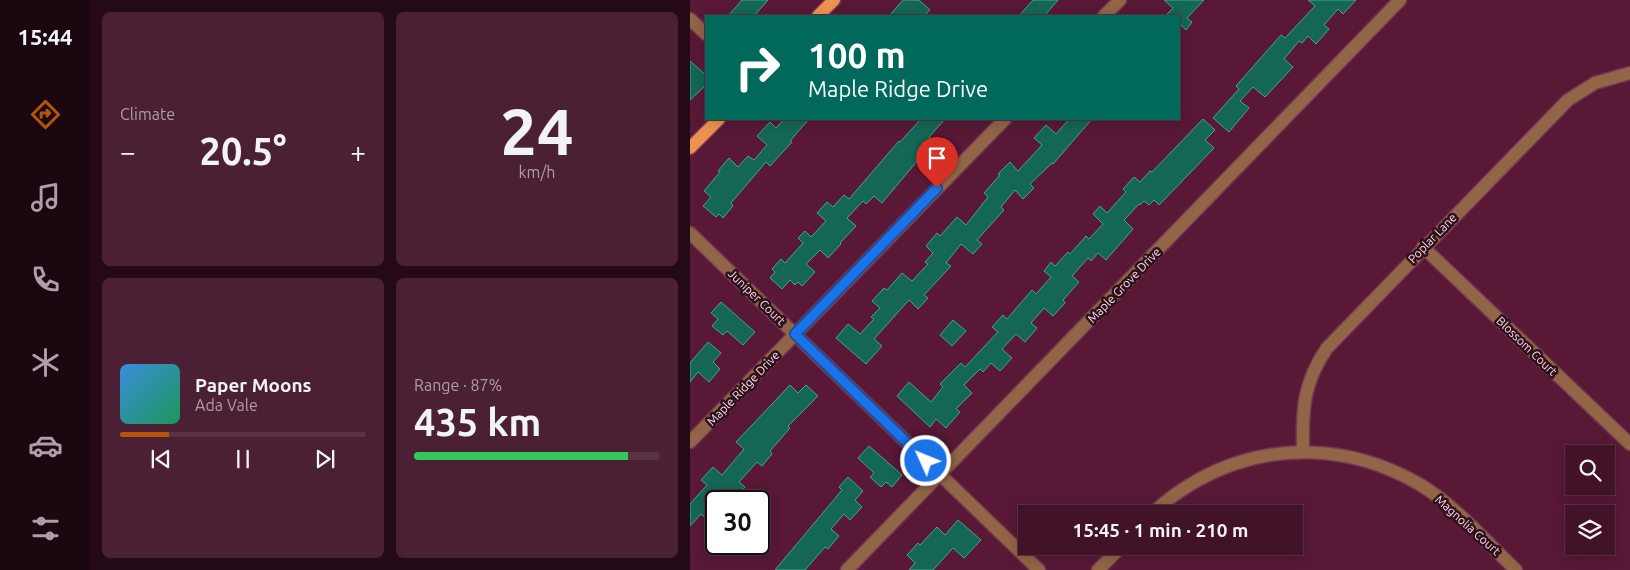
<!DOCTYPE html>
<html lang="en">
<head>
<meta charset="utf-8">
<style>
	:root { --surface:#421228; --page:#4c2034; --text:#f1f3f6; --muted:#ae9ea8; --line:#5a3245; --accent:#b45309 }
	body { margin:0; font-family:Ubuntu,sans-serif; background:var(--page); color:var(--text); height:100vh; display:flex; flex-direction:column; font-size:19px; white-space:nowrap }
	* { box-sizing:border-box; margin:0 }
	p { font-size:16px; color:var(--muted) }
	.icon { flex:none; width:28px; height:28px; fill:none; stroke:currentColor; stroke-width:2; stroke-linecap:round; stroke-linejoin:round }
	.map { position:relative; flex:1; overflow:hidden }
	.sheet { display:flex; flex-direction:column; gap:12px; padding:12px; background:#240a16; width:600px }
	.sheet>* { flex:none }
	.banner { position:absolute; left:15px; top:15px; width:475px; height:105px; border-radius:0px; box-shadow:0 2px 12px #0003,0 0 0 1px var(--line); background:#00695c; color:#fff; overflow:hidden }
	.tools { position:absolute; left:875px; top:445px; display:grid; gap:10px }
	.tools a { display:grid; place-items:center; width:50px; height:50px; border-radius:0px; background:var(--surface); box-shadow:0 2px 12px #0003,0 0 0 1px var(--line); font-size:25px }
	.speed { position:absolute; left:15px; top:490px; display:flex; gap:10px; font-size:25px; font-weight:700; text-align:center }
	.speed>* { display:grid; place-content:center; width:65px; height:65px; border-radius:50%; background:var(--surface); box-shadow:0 2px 12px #0003,0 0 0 1px var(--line); line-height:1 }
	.speed .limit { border:2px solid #111; border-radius:8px; background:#fff; color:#111 }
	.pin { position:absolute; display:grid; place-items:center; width:42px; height:42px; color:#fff; margin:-51px -21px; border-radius:50% 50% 50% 0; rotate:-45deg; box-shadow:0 0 5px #0007 }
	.pin .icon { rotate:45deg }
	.me { position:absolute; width:55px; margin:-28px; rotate:314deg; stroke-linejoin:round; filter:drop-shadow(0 0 4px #0008) }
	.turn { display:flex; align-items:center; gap:18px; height:105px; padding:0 20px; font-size:22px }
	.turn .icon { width:65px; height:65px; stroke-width:2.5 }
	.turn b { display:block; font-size:35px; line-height:42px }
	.big { font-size:38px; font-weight:600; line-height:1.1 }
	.sheet .card { flex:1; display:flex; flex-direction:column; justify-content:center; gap:8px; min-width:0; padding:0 18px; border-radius:8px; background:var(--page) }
	.sheet .dial { align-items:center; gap:0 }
	.dial b { font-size:65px; line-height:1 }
	.song { display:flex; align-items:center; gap:15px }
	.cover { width:60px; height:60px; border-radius:8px; background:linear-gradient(135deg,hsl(210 70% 55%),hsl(150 70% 35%)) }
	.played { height:5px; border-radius:2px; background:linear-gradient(90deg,var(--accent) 20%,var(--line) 20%) }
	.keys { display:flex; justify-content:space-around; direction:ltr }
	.heat { display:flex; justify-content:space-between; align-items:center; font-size:28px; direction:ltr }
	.charge { height:8px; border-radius:4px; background:linear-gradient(90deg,#34c759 87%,var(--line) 0) }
	.sheet .tiles { flex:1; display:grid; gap:12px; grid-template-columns:repeat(2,1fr) }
	.trip { position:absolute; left:328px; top:505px; width:285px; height:50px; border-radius:0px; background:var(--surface); box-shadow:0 2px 12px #0003,0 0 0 1px var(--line); font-weight:600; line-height:50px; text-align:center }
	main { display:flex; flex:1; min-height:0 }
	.tabs { display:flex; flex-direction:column; width:90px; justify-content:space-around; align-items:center; background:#1a0710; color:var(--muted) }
	.tabs .icon { width:35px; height:35px }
	.tabs .selected { color:var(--accent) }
	.tabs b { font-size:22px; color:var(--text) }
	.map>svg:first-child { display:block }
	.building { fill:#146655; stroke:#42a68f }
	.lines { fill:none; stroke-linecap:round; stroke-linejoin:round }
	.minor-casing { stroke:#723752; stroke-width:15 }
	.major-casing { stroke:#723752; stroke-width:15 }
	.minor { stroke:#916546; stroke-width:12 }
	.major { stroke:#ed924f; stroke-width:12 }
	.route-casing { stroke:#114b97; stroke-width:12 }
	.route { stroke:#1a73e8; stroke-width:9 }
	.labels { text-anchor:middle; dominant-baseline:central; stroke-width:5; stroke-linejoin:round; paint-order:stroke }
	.street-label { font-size:12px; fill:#fbdae5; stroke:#2d101c }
</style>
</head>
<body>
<main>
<nav class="tabs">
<b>15:44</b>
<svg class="icon selected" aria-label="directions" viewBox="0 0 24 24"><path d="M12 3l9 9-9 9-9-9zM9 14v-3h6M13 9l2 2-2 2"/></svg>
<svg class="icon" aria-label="music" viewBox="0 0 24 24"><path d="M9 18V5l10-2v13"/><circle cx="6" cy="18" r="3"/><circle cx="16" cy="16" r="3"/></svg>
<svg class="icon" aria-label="phone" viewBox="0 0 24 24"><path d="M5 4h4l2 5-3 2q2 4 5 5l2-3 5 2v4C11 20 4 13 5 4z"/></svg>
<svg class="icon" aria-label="climate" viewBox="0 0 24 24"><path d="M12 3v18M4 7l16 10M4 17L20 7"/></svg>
<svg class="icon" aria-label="car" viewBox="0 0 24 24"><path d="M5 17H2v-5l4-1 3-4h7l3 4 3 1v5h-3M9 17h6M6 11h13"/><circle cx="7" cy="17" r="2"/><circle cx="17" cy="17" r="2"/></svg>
<svg class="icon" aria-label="filters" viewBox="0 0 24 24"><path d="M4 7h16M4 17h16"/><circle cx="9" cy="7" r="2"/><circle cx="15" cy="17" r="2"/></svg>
</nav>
<section class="sheet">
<div class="tiles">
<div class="card"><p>Climate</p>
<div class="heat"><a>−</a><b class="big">20.5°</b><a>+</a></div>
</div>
<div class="card dial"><b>24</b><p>km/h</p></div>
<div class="card">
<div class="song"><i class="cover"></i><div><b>Paper Moons</b><p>Ada Vale</p></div></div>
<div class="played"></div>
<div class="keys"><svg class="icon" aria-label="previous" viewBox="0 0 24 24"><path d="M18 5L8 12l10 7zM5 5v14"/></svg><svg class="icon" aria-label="pause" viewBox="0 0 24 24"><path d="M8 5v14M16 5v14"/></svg><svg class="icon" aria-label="next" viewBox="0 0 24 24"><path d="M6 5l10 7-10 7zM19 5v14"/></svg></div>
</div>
<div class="card"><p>Range · 87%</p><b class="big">435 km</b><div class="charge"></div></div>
</div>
</section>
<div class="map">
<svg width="940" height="570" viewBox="0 0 940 570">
	<rect width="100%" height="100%" fill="#581836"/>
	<!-- building -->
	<g class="building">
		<path d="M 52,0 L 78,0 L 64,16 L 38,16 Z"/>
		<path d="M 213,0 L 229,0 L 240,10 L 234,16 L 199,16 Z"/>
		<path d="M 343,0 L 368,0 L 354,16 L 329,16 Z"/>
		<path d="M 474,0 L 514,0 L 497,18 L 502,22 L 496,30 L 491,25 L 489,27 L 489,16 L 475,16 L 483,8 Z"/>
		<path d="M 618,0 L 666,0 L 653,14 L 648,9 L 634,25 L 639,29 L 626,44 L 618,36 L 612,43 L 609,41 L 594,59 L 603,67 L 575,97 L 563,87 L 550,101 L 559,108 L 539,132 L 523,118 L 549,89 L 546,86 L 591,35 L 595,38 L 625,6 Z"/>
		<path d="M 0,61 L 16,75 L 16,85 L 0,100 Z"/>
		<path d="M 94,119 L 119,119 L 100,141 L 102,142 L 80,166 L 76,162 L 41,203 L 43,206 L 33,218 L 29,214 L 26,217 L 13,206 L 21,197 L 14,191 L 30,172 L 28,171 L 39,158 L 48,167 L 58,156 L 64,160 L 77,145 L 67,136 L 80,122 L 86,128 Z"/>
		<path d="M 231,119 L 255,119 L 239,137 L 248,145 L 237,157 L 233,154 L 192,203 L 184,196 L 176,204 L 173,201 L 157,218 L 166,226 L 150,243 L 151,244 L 138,258 L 130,250 L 116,264 L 125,272 L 112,286 L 108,282 L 105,285 L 100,280 L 92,289 L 80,278 L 85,272 L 82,269 L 91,259 L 95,263 L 113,243 L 108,238 L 115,231 L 121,237 L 136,221 L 127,213 L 137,202 L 143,207 L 154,195 L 159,199 L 209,141 L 210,142 Z"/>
		<path d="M 379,119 L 402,119 L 363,164 L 362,163 L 340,184 L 344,188 L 333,199 L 325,190 L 311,207 L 314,210 L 287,240 L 292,244 L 283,254 L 271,244 L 256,263 L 261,266 L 234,295 L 238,298 L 228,309 L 219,300 L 184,339 L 192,346 L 176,364 L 146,338 L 158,324 L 170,334 L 184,319 L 181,317 L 190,308 L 182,301 L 194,288 L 197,290 L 212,273 L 222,281 L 238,264 L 235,262 L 243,253 L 236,246 L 247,233 L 250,236 L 267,217 L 276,225 L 298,197 L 294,193 L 310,175 L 308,174 L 320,162 L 328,171 L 352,145 L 344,138 L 356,125 L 366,134 Z"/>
		<path d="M 513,119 L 525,130 L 515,140 L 524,148 L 469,205 L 464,200 L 459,205 L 454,201 L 450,205 L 449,204 L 434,220 L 443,229 L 416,260 L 408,253 L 401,261 L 398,258 L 382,276 L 389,282 L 373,300 L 375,303 L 363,316 L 354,308 L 341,323 L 347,328 L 335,342 L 326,334 L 312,349 L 322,358 L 310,371 L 301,363 L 293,372 L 290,369 L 274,385 L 282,393 L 266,409 L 270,412 L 256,428 L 246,419 L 240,427 L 207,396 L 219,382 L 241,402 L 253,387 L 250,384 L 271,363 L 275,367 L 308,332 L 302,327 L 313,315 L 317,319 L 342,290 L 346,294 L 361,277 L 354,271 L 361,262 L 365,266 L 378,252 L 380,254 L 396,236 L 399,239 L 413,224 L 403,214 L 410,206 L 417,213 L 436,192 L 433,189 L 444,177 L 450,182 L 460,171 L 462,172 Z"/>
		<path d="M 31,302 L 65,332 L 53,345 L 37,331 L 33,335 L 22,326 L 28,319 L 21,313 Z"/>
		<path d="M 263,320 L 276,331 L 262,346 L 250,335 Z"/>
		<path d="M 18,342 L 31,353 L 23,362 L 30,369 L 19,382 L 8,372 L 0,382 L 0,363 Z"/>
		<path d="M 100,385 L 108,393 L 116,385 L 128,396 L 98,426 L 100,428 L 80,451 L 82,454 L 72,466 L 67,462 L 49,482 L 55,487 L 45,499 L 38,492 L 29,501 L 26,501 L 26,508 L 17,519 L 11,514 L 0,526 L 0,504 L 17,485 L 11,480 L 23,467 L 32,475 L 54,449 L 46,442 Z"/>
		<path d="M 179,446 L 212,475 L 202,487 L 196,482 L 191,487 L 180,477 L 184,473 L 168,458 Z"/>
		<path d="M 158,477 L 173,491 L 165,500 L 172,507 L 160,520 L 154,514 L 141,529 L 149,536 L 138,549 L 135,547 L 115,570 L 85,570 L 152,490 L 149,487 Z"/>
		<path d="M 268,520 L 291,540 L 274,558 L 263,548 L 243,570 L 219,570 L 225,563 L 217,555 L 228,543 L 230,545 L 247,527 L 255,535 Z"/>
	</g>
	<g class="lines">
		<defs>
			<g id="minor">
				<path d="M 414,16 L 430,0"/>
				<path d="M 0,19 L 16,34"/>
				<path d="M 0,233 L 349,570"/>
				<path d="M 733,247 L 940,444"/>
				<path d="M 0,442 L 315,119"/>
				<path d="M 613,451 C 612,410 613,383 637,348 L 878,100 L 905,83 L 940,73"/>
				<path d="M 462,514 C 476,500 492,489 508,480 C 578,441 660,444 729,484 C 766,506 795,541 826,570"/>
				<path d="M 157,570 L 710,0"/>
				<path d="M 408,570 L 432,546"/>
			</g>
			<g id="major">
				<path d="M 128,16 L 144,0"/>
				<path d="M 0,148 L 29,119"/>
			</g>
		</defs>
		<!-- minor casing -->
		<use href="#minor" class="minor-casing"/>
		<!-- major casing -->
		<use href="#major" class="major-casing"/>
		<!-- minor -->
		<use href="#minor" class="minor"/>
		<!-- major -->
		<use href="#major" class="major"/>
	</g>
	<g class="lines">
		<defs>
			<path id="route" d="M 236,461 L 105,334 L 247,188"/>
		</defs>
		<!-- route casing -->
		<use href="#route" class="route-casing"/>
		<!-- route -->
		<use href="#route" class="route"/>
	</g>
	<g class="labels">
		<!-- street labels -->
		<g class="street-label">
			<text transform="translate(742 238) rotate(-46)">Poplar Lane</text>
			<text transform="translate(434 285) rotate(-46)">Maple Grove Drive</text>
			<text transform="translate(67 297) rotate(44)">Juniper Court</text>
			<text transform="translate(837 346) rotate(44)">Blossom Court</text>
			<text transform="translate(53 388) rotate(-46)">Maple Ridge Drive</text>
			<text transform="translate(778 525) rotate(42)">Magnolia Court</text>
		</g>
	</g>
</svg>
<div class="tools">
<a><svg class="icon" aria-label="search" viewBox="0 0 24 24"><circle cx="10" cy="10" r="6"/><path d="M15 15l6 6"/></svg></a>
<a><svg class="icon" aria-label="layers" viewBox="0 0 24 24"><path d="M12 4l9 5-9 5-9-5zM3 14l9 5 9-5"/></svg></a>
</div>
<div class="speed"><div class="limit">30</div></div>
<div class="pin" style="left:247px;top:188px;background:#d93025"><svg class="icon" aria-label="arrive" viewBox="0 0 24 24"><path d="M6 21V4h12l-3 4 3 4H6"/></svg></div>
<svg class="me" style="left:236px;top:461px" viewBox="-20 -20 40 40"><circle r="17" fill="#1a73e8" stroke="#fff" stroke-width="3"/><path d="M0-11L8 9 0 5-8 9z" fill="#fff"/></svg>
<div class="trip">15:45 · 1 min · 210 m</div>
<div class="banner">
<div class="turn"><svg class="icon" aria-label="right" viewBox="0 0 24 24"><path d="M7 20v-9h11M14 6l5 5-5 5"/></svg><div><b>100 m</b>Maple Ridge Drive</div></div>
</div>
</div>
</main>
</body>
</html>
